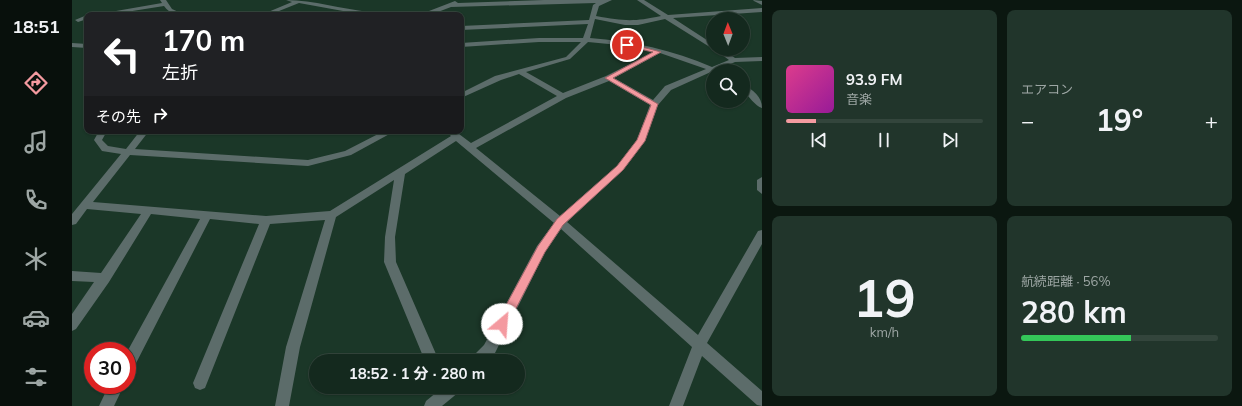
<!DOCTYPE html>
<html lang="ja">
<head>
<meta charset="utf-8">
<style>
	:root { --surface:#14291e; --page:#21352b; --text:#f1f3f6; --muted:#9da6a4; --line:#33453c; --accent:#f49aa0 }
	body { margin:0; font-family:Mulish,"Noto Sans JP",sans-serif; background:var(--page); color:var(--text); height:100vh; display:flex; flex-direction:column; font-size:15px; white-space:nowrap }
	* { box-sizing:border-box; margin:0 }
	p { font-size:13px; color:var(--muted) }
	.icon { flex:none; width:22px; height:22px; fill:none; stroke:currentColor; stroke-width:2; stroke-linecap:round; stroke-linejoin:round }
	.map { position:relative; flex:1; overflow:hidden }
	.panel { display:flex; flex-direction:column; gap:10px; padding:10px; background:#0b1710; width:480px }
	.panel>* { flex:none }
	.top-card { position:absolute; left:12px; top:12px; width:380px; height:122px; border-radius:8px; box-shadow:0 1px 3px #0004,0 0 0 1px var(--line); background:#202124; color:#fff; overflow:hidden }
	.needle { width:26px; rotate:359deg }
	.controls { position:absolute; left:634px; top:12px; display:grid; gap:8px }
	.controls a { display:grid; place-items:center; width:44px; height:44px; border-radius:50%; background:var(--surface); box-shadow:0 1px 3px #0004,0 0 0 1px var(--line); font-size:20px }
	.speed { position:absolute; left:12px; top:342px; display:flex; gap:8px; font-size:20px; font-weight:700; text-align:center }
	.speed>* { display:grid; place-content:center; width:52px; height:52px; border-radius:50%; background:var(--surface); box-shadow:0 1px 3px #0004,0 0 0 1px var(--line); line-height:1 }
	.speed .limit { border:6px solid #d22; background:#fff; color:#111 }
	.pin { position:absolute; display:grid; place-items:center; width:34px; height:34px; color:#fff; margin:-17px; border:2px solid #fff; border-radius:50%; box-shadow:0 1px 4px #0007 }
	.me { position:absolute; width:44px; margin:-22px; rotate:27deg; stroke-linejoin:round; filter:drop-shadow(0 0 3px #0008) }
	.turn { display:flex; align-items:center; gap:14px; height:84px; padding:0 12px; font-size:18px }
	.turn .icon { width:52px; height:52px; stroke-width:2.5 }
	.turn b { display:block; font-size:28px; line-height:34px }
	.then { display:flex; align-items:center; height:38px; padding:0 12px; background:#0003; gap:8px; font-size:15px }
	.big { font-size:30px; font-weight:700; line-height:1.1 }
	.panel .widget { flex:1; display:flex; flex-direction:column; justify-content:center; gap:6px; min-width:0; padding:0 14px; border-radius:8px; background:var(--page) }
	.panel .dial { align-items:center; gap:0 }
	.dial b { font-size:52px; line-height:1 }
	.song { display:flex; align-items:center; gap:12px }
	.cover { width:48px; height:48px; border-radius:6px; background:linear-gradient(135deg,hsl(330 70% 55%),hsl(300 70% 35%)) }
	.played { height:4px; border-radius:2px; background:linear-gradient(90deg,var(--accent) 15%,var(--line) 15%) }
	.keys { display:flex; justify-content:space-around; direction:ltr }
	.heat { display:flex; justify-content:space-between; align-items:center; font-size:22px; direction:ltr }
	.charge { height:6px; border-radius:3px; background:linear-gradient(90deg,#34c759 56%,var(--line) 0) }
	.panel .tiles { flex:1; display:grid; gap:10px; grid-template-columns:repeat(2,1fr) }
	.trip { position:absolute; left:237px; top:354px; width:216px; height:40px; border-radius:20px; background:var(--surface); box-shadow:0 1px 3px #0004,0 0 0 1px var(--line); font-weight:700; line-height:40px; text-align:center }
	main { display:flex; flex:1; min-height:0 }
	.tabs { display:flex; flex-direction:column; width:72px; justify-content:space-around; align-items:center; background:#08100c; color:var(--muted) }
	.tabs .icon { width:28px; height:28px }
	.tabs .on { color:var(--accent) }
	.tabs b { font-size:18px; color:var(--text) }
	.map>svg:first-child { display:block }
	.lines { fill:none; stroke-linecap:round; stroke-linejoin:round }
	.minor { fill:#5c6c6a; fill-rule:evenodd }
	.route { fill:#f49aa0; stroke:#9f6468 }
</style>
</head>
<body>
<main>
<nav class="tabs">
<b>18:51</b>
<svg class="icon on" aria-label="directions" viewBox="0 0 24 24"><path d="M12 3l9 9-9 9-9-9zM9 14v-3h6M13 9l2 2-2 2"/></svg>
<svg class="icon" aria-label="music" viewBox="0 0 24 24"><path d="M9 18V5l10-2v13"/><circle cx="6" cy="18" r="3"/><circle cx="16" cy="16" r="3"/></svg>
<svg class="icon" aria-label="phone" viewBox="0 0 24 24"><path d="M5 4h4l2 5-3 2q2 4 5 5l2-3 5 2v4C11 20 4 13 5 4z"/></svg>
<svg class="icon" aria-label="climate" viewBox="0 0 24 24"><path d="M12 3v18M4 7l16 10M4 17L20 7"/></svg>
<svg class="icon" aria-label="car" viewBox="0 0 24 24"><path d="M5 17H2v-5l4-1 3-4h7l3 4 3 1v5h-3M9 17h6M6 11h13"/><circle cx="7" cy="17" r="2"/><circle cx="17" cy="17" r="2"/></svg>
<svg class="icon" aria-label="filters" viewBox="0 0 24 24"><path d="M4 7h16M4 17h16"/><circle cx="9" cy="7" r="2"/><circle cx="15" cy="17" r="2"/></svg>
</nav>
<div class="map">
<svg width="690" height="406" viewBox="0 0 690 406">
	<rect width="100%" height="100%" fill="#1b3728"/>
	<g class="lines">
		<!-- minor -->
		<g class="minor">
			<path d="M 88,0 L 94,0 L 100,9 L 113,15 C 104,15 98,14 92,6 L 35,15 L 21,15 L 90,3 Z"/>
			<path d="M 214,0 C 242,0 269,9 297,12 C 304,13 313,11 318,15 L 293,15 L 227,3 L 197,15 L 189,15 L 220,2 Z"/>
			<path d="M 472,0 L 540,0 L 527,6 L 524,16 C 552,21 561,22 589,16 L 565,0 L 572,0 L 596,15 L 690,8 L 690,12 L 601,18 L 641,44 L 641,49 L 593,19 L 566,25 L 553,25 L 523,19 L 518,38 C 560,41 601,50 640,67 L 657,60 L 642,49 L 650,49 L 663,58 L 690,57 L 690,61 L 663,62 L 647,69 L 649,71 L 641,71 L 599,90 L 586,105 L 573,141 L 551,170 L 495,222 L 626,335 L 686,231 L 690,230 L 690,244 L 635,343 L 690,391 L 690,406 L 685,405 L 630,356 L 611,406 L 597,406 L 620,347 L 489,229 L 473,252 L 422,355 L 415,361 L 399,361 L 401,356 L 412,345 L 465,246 L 482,223 L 384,141 L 333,174 L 323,237 L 324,262 L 367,361 L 353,361 L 312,262 L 313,237 L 322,180 L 264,217 L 228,347 L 217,406 L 203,406 L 214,347 L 253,220 L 198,224 L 133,388 L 128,390 L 123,388 L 121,383 L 187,224 L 138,219 L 60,371 L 55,373 L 55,352 L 128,219 L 79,214 L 37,282 L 4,329 L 0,331 L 0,314 L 22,282 L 0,281 L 0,271 L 29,273 L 69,214 L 15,209 L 4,224 L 0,225 L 0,214 L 49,154 L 30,151 L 22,140 L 27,131 L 35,131 L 30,140 L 36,146 L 54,149 L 68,131 L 77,131 L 63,149 L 236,160 L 273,151 L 312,131 L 323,131 L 279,155 L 236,166 L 58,155 L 21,202 L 194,216 L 258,211 L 379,136 L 374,131 L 383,131 L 399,143 L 485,96 L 447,74 L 429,80 L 389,98 L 389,93 L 423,76 L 494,57 L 509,42 L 467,42 L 389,47 L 389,43 L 467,38 L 511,38 L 516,24 L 389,30 L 389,26 L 517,20 L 521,5 L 524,3 L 379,7 L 358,15 L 328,15 L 329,14 L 357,11 L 383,1 L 386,3 ZM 516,42 L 547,45 L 582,52 L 534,76 L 491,93 L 454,72 L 498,59 ZM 588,53 L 634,69 L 593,86 L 581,100 L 542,78 ZM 537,81 L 578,105 L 565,140 L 545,166 L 488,216 L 404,148 L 494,98 Z"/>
			<path d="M 681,0 L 690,1 L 690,5 L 682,1 Z"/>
			<path d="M 15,15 L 15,19 L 6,22 L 3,20 Z"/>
			<path d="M 0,43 L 15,44 L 15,48 L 0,47 Z"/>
			<path d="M 671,85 C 681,89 690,97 690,108 C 683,106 677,96 671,91 Z"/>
			<path d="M 690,177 L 690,194 L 685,190 L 685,180 Z"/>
			<path d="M 37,385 L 52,385 L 42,406 L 27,406 Z"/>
			<path d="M 371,387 L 389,387 L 387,392 L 370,406 L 352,406 L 354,401 Z"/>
		</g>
	</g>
	<!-- route -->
	<path class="route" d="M 555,43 L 589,52 L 541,78 L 586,104 L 573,141 L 551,170 L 491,225 L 473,252 L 434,328 L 430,330 L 426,328 L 424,324 L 426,320 L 466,246 L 485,219 L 545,166 L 565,140 L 579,105 L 533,78 L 581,52 L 553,46 L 552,45 Z"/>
</svg>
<div class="controls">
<a><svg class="needle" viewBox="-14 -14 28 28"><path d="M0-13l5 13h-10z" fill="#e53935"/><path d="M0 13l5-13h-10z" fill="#9da6a4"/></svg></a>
<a><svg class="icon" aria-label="search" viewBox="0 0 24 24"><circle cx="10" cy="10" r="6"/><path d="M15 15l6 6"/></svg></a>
</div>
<div class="speed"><div class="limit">30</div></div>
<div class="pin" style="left:555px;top:45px;background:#d93025"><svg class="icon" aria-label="arrive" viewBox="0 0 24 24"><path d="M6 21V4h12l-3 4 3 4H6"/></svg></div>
<svg class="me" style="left:430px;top:324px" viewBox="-20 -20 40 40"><circle r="19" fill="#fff"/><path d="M0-13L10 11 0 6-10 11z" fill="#f49aa0"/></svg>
<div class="trip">18:52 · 1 分 · 280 m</div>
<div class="top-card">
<div class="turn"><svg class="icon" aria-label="left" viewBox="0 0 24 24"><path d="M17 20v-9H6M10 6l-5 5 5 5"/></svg><div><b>170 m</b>左折</div></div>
<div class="then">その先<svg class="icon" aria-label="right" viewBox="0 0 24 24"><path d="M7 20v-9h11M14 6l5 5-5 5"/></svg></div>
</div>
</div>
<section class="panel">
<div class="tiles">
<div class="widget">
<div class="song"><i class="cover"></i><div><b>93.9 FM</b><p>音楽</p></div></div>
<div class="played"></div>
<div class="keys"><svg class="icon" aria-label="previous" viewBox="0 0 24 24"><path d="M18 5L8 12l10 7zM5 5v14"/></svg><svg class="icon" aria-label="pause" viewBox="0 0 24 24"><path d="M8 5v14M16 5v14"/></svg><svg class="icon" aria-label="next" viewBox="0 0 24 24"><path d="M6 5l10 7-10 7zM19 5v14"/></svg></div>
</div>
<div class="widget"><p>エアコン</p>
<div class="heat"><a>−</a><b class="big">19°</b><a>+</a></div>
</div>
<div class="widget dial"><b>19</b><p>km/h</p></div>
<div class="widget"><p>航続距離 · 56%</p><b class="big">280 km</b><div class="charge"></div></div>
</div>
</section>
</main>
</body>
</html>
